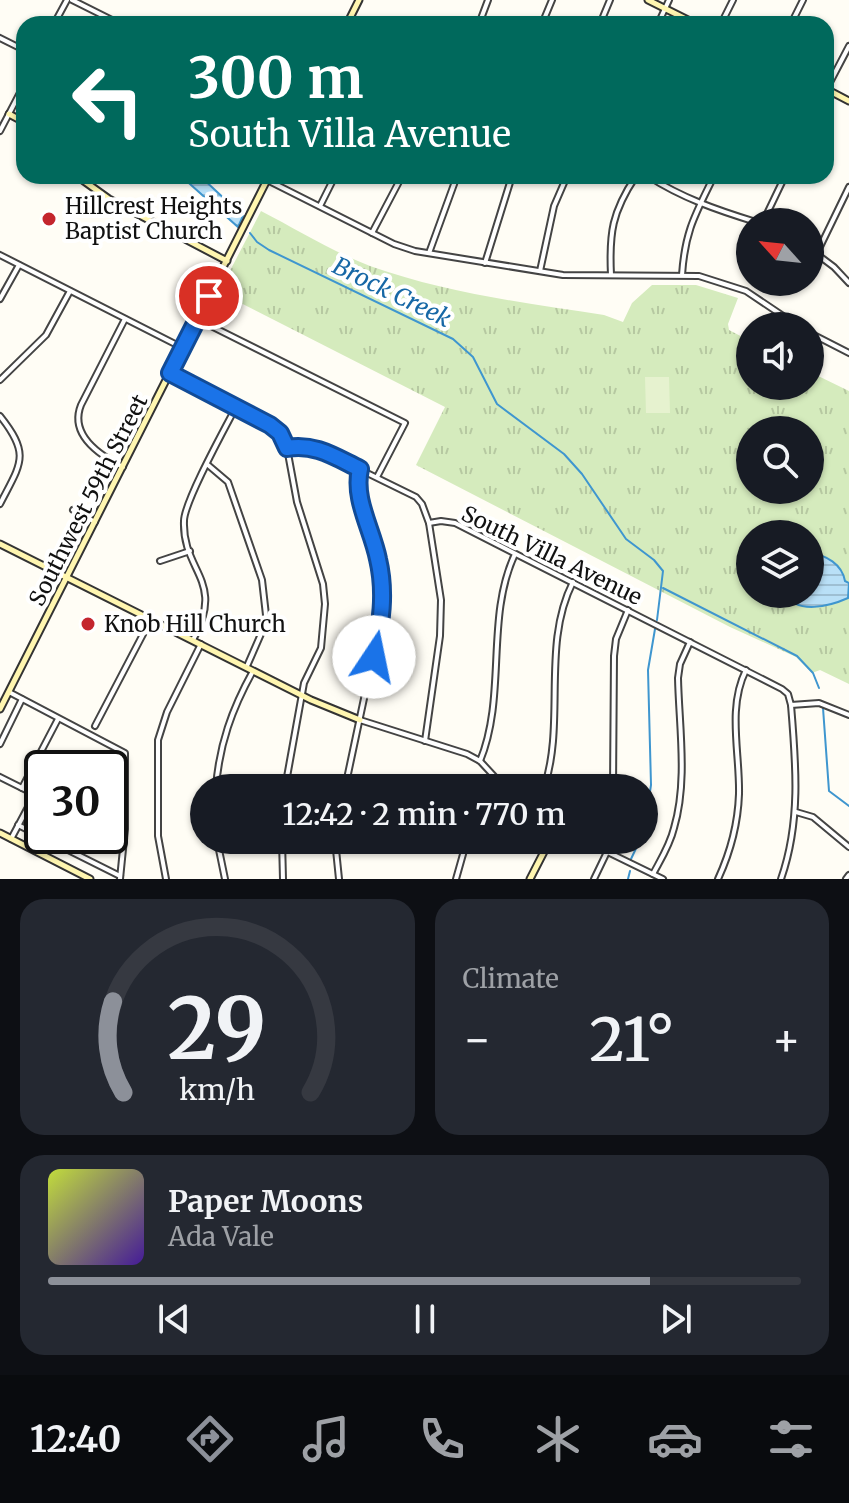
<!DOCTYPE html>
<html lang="en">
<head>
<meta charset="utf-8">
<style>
	:root { --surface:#171b24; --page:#242831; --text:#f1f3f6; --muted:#9ea1a6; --line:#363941; --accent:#8c9099 }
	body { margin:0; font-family:Merriweather,serif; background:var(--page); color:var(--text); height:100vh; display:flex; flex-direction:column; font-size:30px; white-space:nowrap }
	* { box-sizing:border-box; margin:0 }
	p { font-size:26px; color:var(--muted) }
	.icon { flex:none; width:44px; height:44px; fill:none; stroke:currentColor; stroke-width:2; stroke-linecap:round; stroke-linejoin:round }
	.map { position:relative; height:879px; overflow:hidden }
	.details { display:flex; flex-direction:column; gap:20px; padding:20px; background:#0d0f14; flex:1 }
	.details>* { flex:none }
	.hud { position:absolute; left:16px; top:16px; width:818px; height:168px; border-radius:24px; box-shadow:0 2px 6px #0004; background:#00695c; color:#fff; overflow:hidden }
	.needle { width:52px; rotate:297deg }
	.buttons { position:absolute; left:736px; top:208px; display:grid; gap:16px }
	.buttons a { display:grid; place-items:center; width:88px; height:88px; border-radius:50%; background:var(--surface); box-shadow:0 2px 6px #0004; font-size:40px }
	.speed { position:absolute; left:24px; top:750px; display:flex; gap:16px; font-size:40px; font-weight:700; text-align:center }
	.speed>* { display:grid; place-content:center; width:104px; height:104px; border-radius:50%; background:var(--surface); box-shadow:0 2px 6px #0004; line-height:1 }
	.speed .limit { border:4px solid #111; border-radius:12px; background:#fff; color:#111 }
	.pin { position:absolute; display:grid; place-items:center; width:68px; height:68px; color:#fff; margin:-34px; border:4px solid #fff; border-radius:50%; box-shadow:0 2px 8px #0007 }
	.me { position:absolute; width:88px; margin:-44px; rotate:11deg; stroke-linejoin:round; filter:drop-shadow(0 0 6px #0008) }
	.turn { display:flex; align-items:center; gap:28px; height:168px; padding:0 40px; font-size:36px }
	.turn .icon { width:104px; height:104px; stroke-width:2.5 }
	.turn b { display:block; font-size:56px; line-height:68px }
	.big { font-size:60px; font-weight:600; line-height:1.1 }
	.details .tile { flex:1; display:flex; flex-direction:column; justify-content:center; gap:12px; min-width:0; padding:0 28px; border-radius:24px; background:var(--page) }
	.details .dial { align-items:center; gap:0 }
	.dial svg { height:208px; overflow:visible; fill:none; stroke:var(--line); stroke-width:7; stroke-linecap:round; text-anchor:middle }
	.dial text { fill:var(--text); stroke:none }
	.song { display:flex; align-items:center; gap:24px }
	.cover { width:96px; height:96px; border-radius:12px; background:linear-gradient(135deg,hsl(70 70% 55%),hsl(260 70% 35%)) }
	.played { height:8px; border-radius:4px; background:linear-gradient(90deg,var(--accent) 80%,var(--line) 80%) }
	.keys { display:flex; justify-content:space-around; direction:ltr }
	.heat { display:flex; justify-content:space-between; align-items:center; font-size:44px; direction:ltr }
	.details .tiles { flex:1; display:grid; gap:20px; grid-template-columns:1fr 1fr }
	.tile:last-child { grid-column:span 2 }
	.trip { position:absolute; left:190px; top:774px; width:468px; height:80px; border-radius:40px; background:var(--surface); box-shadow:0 2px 6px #0004; font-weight:600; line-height:80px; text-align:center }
	.dock { display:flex; height:128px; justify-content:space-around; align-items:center; background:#090b0e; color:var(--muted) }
	.dock .icon { width:56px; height:56px }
	.dock .active { color:var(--accent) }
	.dock b { font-size:36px; color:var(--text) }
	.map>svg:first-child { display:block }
	.grass { fill:url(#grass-tufts); fill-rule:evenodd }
	.pitch { fill:#e6f2cf }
	.water { fill:url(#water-rules); stroke:#3f96cf; stroke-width:2 }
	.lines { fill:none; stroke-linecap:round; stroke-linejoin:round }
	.stream { stroke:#3f96cf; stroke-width:2 }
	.street-casing { stroke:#444; stroke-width:8 }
	.secondary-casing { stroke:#333; stroke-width:9 }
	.street { stroke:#fff; stroke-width:4 }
	.secondary { stroke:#fff6b0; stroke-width:5 }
	.route-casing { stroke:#114b97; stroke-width:20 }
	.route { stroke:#1a73e8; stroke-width:14 }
	.poi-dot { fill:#c4262e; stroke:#fff; stroke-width:3 }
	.labels { text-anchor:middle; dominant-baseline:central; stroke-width:8; stroke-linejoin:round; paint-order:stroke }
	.poi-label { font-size:22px; fill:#111; stroke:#fff; text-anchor:start }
	.street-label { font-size:22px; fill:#111; stroke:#fff }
	.water-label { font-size:24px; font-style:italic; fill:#1768a6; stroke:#fff }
</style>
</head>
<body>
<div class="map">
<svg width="849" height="879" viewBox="0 0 849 879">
	<defs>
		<pattern id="grass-tufts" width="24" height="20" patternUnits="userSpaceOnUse" patternTransform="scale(2)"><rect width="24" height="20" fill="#d5ebbd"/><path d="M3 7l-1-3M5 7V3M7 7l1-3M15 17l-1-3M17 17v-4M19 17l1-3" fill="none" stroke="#b6c8a1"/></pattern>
		<pattern id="water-rules" width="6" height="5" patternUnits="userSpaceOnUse" patternTransform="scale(2)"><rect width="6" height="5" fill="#b9e0f7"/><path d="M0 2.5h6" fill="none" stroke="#9ebfd3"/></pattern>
	</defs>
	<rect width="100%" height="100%" fill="#fffdf5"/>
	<!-- grass -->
	<path class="grass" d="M 261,211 C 296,229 333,252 370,266 C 446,293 525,303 604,315 L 623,322 L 632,303 L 652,285 L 696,285 L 738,298 L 728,324 L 729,330 L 750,341 L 750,386 L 810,386 L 810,372 L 849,391 L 849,684 L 820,670 L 812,673 L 796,657 L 730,627 L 416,465 L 445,407 L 219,292 ZM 750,430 L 810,430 L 810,490 L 750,490 ZM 750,534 L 810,534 L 810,594 L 750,594 Z"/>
	<!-- pitch -->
	<path class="pitch" d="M 645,377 L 669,377 L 670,413 L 646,413 Z"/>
	<!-- water -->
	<g class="water">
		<path d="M 181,176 L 200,176 L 243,216 L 238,227 Z"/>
		<path d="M 810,553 C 826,555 842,564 845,581 L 849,583 L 848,598 C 830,606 797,615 785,594 L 810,594 Z"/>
	</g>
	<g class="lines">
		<!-- stream -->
		<g class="stream">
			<path d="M 250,233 L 257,242 L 269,250 L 453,339 L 473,357 L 497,404 L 564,454 L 582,474 L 626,539 L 654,560 L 663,571 L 657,620"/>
			<path d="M 663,588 L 797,656 L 813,673 L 819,688"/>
			<path d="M 823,708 L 829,791 L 849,806"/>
			<path d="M 644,829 L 651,785 L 648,670 L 655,629"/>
			<path d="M 631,859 L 640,840"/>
			<path d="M 628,879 L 630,871"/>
		</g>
		<defs>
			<g id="street">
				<path d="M 72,0 L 120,24"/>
				<path d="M 54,24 L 67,0"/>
				<path d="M 479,24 L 488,0"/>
				<path d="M 542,24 L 552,0"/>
				<path d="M 600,24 L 610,0"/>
				<path d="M 658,24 L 669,0"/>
				<path d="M 721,24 L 733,0"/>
				<path d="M 791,24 L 803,0"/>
				<path d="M 0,38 L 24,50"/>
				<path d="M 826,90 L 849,46"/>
				<path d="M 0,131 L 24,85"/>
				<path d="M 648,176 C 682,198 717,210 756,222"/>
				<path d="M 267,180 L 394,244 L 415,251 L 563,275 L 699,276 L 746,291 L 798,326"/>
				<path d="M 320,206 L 335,176"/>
				<path d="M 763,222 L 785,176"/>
				<path d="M 372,233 L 402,176"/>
				<path d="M 810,249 L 834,267 L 849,283"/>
				<path d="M 429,253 L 457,176"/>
				<path d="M 817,253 L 849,187"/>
				<path d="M 0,255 L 183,348"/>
				<path d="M 485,263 L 512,176"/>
				<path d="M 540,271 L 554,206 L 567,176"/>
				<path d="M 611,275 C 609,233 612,212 636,176"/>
				<path d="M 682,275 C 685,231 695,215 714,176"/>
				<path d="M 0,299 L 19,265"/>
				<path d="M 197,319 L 405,423 L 377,477"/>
				<path d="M 810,333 L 849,353"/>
				<path d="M 170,373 L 270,425 L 280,433 L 287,448 L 303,445 L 314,447 L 416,497 L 422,504 L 429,523 L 441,521 L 455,523 L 782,689 L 788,694 L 791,705 L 819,703 L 849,715"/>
				<path d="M 0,380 L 46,335 L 70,291"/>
				<path d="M 0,416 C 31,455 21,463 0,504"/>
				<path d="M 208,465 L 228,482 L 262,580 L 266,615 L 261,634 L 247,666"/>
				<path d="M 123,467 C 99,455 69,435 81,405 L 125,319"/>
				<path d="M 73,510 L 95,522"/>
				<path d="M 160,561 L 190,551"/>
				<path d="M 193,640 C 226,580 182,572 184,521 C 184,502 225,428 236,407"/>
				<path d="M 9,692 L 125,753 L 125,829 L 120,879"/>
				<path d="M 360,720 L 467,754 L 480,761 L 505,788"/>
				<path d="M 95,726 L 151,619"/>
				<path d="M 425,741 L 440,636 L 441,600 L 429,523"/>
				<path d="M 0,744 L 22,699"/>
				<path d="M 480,761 C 507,695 485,618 515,554"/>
				<path d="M 0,777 L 42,798"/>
				<path d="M 22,788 L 58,719"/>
				<path d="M 216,788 C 219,745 232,709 253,671"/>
				<path d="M 285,788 L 304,683 L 321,648 L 325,604 L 323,584 L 297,502 L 287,448"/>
				<path d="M 345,788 L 383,609 C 383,590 382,572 377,553 C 370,526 353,497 360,469"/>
				<path d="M 544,788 C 566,722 541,645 573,582"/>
				<path d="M 613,788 L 614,656 L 616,639 L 628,610"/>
				<path d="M 796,812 L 813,817 L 849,847"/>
				<path d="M 18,825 L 120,876"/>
				<path d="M 110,832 L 124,839"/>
				<path d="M 11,839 L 35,794"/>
				<path d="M 217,840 L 225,879"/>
				<path d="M 282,840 L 283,879"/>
				<path d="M 335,840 L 339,879"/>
				<path d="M 583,840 L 663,879"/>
				<path d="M 653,874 C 661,859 670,845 674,828 C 688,781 679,726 678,678 L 680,664 L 690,642"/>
				<path d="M 166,879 L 158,836 L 158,740 L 167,712 L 201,644"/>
				<path d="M 456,879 L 467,840"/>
				<path d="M 594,879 L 607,852"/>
				<path d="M 718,879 C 730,853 738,823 739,794 C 740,753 727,708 746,670"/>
				<path d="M 781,879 C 801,822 796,764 791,705"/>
				<path d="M 846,879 L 849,875"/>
			</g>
			<g id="secondary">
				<path d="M 648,0 L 696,24"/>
				<path d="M 347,24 L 359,0"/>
				<path d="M 826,89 L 849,101"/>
				<path d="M 9,114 L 24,122"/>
				<path d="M 77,176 L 109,199 L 227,261"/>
				<path d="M 0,544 L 311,700 L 360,720"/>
				<path d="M 0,709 L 269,176"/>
				<path d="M 0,833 L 90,879"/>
				<path d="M 530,879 L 550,840"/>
			</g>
		</defs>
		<!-- street casing -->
		<use href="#street" class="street-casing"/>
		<!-- secondary casing -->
		<use href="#secondary" class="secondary-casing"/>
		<!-- street -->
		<use href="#street" class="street"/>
		<!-- secondary -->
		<use href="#secondary" class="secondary"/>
	</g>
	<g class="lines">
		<defs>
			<path id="route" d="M 209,296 L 170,373 L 270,425 L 280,433 L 287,448 C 315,443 335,457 360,469 C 353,499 372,529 378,559 C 386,593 381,624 374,657"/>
		</defs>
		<!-- route casing -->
		<use href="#route" class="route-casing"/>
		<!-- route -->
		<use href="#route" class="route"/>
	</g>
	<!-- markers -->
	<g class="poi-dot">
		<circle cx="49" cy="219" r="8"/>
		<circle cx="88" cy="624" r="8"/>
	</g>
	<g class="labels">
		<!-- poi labels -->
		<g class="poi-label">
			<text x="65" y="206">Hillcrest Heights<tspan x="65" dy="25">Baptist Church</tspan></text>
			<text x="104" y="624">Knob Hill Church</text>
		</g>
		<!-- street labels -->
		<g class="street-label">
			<text transform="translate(88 500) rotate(-63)">Southwest 59th Street</text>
			<text transform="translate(552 555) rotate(26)">South Villa Avenue</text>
		</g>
		<!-- water labels -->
		<g class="water-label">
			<text transform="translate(392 292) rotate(26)">Brock Creek</text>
		</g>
	</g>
</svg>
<div class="buttons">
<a><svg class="needle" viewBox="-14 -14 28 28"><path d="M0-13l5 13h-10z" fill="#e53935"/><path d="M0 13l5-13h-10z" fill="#9ea1a6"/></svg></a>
<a><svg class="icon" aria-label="sound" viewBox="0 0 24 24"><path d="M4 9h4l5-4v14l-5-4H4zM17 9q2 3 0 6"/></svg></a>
<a><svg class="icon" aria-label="search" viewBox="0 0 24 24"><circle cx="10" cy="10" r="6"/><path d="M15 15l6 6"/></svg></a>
<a><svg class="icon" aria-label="layers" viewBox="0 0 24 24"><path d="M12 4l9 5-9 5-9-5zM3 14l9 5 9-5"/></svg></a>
</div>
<div class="speed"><div class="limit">30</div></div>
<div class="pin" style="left:209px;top:296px;background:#d93025"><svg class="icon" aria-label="arrive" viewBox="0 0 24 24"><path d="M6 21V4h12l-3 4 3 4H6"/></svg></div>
<svg class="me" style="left:374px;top:657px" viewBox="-20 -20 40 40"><circle r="19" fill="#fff"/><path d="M0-13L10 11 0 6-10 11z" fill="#1a73e8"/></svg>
<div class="trip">12:42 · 2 min · 770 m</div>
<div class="hud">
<div class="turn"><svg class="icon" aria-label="left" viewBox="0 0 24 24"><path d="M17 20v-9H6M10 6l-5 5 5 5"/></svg><div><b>300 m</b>South Villa Avenue</div></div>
</div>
</div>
<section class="details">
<div class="tiles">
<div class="tile dial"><svg viewBox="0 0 100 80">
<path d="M14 69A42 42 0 1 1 86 69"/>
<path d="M14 69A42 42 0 0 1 10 34" stroke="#8c9099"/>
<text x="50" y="56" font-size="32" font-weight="700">29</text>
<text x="50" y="72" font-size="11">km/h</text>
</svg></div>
<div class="tile"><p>Climate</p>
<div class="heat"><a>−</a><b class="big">21°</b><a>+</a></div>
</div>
<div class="tile">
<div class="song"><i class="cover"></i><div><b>Paper Moons</b><p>Ada Vale</p></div></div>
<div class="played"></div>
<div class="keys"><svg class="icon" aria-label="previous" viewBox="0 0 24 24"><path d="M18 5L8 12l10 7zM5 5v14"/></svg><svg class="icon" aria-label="pause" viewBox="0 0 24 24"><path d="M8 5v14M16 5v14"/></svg><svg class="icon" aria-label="next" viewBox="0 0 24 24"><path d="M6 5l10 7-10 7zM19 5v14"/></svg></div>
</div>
</div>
</section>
<nav class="dock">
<b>12:40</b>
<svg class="icon active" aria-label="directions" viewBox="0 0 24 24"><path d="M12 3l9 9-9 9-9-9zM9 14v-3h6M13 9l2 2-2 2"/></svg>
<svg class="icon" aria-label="music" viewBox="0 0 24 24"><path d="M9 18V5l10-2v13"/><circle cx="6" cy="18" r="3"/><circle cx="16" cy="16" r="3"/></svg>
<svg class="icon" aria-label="phone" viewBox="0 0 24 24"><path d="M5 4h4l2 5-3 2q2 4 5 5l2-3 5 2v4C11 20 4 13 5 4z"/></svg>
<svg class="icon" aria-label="climate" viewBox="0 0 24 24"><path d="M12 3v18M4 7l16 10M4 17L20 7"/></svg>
<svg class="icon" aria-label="car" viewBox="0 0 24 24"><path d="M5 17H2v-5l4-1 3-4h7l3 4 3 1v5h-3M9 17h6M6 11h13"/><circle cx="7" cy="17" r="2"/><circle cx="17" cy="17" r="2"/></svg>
<svg class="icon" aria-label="filters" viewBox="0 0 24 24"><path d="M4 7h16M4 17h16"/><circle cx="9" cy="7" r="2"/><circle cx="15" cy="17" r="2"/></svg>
</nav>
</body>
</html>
